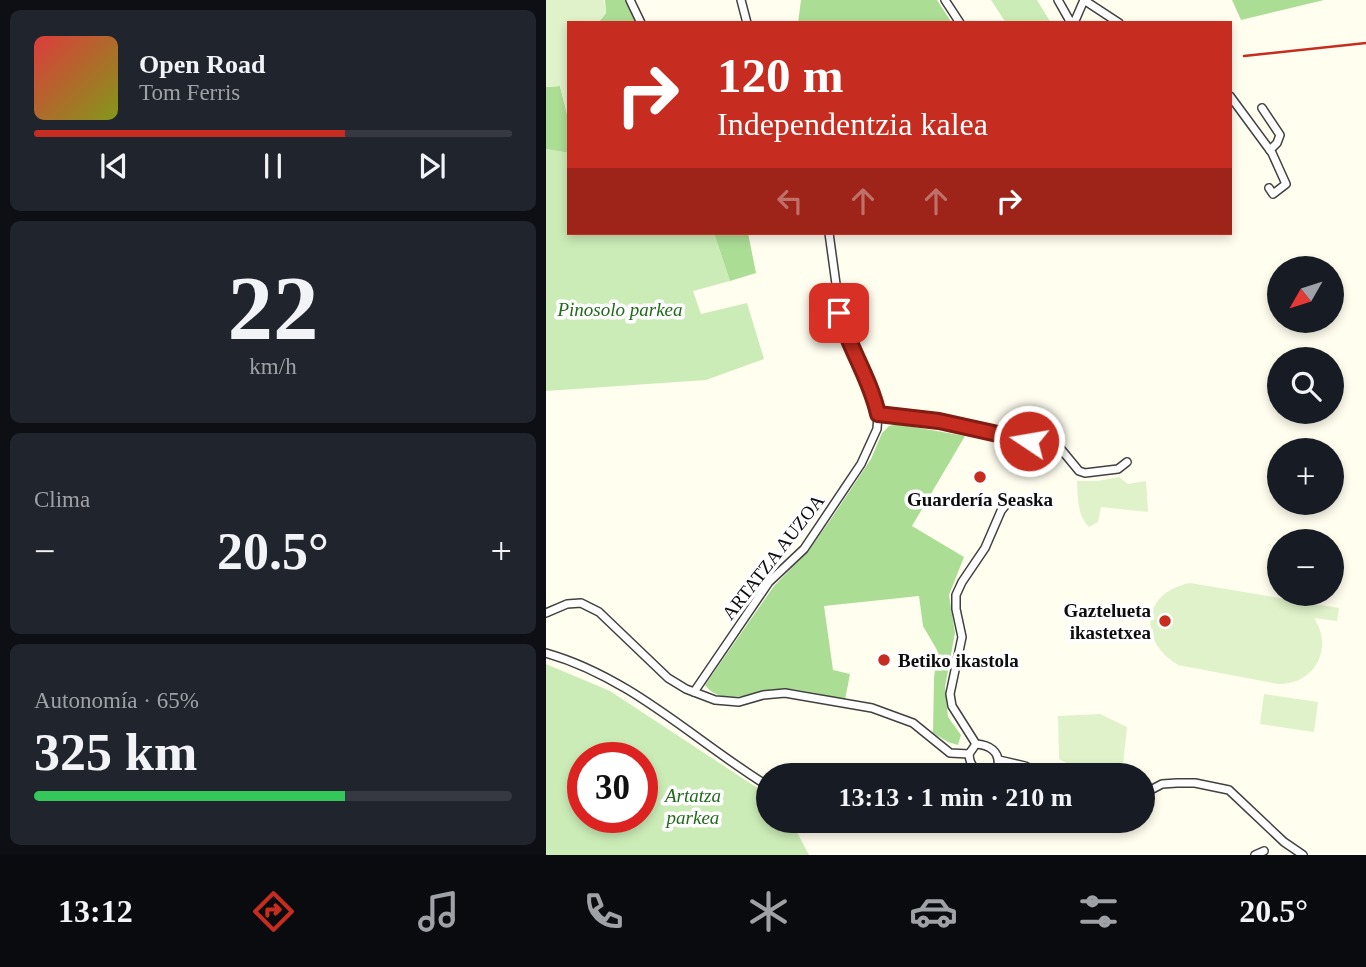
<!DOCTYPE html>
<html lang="es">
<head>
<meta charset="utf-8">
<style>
	:root { --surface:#171b24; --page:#20242c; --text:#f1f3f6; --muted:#9ea1a6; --line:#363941; --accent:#c62c1f }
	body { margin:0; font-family:"Times New Roman",serif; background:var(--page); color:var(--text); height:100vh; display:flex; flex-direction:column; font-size:26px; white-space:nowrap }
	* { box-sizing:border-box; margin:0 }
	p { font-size:23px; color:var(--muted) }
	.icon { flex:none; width:38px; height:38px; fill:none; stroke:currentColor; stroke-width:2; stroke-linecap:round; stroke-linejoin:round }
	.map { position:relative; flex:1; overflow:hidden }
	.panel { display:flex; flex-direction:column; gap:10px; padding:10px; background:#0d0f14; width:546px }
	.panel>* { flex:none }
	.guide { position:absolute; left:21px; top:21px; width:665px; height:214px; border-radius:0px; box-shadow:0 4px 10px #0003; background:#c62c1f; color:#fff; overflow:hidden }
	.needle { width:46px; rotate:231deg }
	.fabs { position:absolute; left:721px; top:256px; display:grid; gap:14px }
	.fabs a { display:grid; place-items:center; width:77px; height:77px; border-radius:50%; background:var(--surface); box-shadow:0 4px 10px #0003; font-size:35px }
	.speed { position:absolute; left:21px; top:742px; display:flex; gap:14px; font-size:35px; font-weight:700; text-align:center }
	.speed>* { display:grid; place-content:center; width:91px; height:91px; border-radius:50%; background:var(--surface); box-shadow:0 4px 10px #0003; line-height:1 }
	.speed .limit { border:10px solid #d22; background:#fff; color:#111 }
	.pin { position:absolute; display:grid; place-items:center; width:60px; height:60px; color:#fff; margin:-30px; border-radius:14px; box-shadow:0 4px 10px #0006 }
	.me { position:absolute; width:77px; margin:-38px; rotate:282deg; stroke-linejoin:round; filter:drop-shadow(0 0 5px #0008) }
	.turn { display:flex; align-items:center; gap:24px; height:147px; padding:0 35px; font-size:32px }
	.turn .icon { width:91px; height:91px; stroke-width:2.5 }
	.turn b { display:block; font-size:49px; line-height:60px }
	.lanes { display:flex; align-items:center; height:66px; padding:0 35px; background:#0003; justify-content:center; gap:35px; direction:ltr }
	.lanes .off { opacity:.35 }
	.big { font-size:52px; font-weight:800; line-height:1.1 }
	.panel .tile { flex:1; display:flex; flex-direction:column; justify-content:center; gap:10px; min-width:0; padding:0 24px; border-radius:10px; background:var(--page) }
	.panel .dial { align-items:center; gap:0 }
	.dial b { font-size:91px; line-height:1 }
	.song { display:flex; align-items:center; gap:21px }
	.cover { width:84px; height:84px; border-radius:10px; background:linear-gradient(135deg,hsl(0 70% 55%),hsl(70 70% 35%)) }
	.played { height:7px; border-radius:4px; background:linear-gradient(90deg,var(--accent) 65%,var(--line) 65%) }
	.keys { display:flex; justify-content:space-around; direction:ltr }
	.heat { display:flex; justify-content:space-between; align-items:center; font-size:38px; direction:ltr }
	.charge { height:10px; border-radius:5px; background:linear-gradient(90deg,#34c759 65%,var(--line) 0) }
	.trip { position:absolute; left:210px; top:763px; width:399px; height:70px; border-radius:35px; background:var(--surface); box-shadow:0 4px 10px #0003; font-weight:800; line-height:70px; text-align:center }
	.dock { display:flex; height:112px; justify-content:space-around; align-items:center; background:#090b0e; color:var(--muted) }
	.dock .icon { width:49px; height:49px }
	.dock .selected { color:var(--accent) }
	.dock b { font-size:32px; color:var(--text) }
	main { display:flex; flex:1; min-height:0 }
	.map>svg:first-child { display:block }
	.green { fill:#cbecb7; fill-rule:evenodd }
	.forest { fill:#acdd95 }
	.pitch { fill:#dff2c9 }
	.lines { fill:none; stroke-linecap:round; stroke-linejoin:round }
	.minor-casing { stroke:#414141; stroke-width:10 }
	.minor { stroke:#fff; stroke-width:7 }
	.rail { stroke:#c62c1f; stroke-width:2.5 }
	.route-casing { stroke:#811d14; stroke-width:18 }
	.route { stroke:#c62c1f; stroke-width:12 }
	.poi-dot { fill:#c62c1f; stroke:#fff; stroke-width:2.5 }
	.labels { text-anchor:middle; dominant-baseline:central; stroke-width:7; stroke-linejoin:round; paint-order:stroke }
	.park-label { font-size:19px; font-style:italic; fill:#216a1b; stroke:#fff }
	.poi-label { font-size:19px; font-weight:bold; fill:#0e0e0e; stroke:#fff }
	.street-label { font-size:19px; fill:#0e0e0e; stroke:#fff }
</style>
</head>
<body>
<main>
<section class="panel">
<div class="tile">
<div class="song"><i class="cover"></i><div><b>Open Road</b><p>Tom Ferris</p></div></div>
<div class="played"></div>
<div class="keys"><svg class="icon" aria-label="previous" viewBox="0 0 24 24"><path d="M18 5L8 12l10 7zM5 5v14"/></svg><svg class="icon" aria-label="pause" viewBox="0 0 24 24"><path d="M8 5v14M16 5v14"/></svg><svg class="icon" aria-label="next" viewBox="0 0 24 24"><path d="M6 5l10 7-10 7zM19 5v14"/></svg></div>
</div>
<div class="tile dial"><b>22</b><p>km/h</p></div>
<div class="tile"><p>Clima</p>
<div class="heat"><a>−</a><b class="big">20.5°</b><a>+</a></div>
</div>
<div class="tile"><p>Autonomía · 65%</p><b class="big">325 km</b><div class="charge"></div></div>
</section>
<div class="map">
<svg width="820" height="855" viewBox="0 0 820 855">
	<rect width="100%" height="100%" fill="#fffeef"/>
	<!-- green -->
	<g class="green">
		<path d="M 445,0 L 491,0 L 505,23 L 460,23 Z"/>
		<path d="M 0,149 L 23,153 L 23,233 L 168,233 L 184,281 L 147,291 L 155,314 L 201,303 L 218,359 L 160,380 L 0,391 Z"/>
		<path d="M 0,664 L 64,691 L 222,795 L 222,821 L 245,821 L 263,855 L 0,855 ZM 37,758 L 96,758 L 96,817 L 37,817 Z"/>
	</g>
	<!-- forest -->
	<g class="forest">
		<path d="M 59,0 L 80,0 L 90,23 L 52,23 L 60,13 Z"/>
		<path d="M 255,0 L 391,0 L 406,23 L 252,23 Z"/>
		<path d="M 686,0 L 778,0 L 695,20 Z"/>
		<path d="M 14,86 L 23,122 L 23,153 L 0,149 L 0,87 Z"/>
		<path d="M 168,233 L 202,233 L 210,273 L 184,281 Z"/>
		<path d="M 351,424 L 419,436 L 366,526 L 418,557 L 403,595 L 409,633 L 399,687 L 402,717 L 415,735 L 412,745 L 402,742 L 387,733 L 388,678 L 391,650 L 377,626 L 373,596 L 278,606 L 287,670 L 304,674 L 299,700 C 280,696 258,689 239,689 C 215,689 176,709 159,685 L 228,586 L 263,550 L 287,516 L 325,459 L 336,433 L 343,426 Z"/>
	</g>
	<!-- pitch -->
	<g class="pitch">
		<path d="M 0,0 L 58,0 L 60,13 L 52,23 L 23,23 L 23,122 L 14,86 L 0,87 Z"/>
		<path d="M 573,477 L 582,484 L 600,481 L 602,512 L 555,507 L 552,522 L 543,527 C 531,515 532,498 531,481 L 552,481 Z"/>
		<path d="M 644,583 L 793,608 L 791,621 L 768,618 C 788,648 769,685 732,684 L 632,665 C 591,641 596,592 644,583 Z"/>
		<path d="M 718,694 L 772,702 L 768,732 L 714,724 Z"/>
		<path d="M 554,714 L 581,727 L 576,775 C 554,775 532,770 513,759 L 512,716 Z"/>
	</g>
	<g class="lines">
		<defs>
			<g id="minor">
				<path d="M 84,0 L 95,23"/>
				<path d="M 195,0 L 201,23"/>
				<path d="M 399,0 L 414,23"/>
				<path d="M 512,0 L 525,23"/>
				<path d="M 538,0 L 573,23"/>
				<path d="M 528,23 L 538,0"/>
				<path d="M 684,96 L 726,153 L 740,184 L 727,194 L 723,188"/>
				<path d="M 716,108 L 734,135 L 731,143 L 724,150"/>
				<path d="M 332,414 L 393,421 L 514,448 L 533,471 L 539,473 L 572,469 L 581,462"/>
				<path d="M 0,613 L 21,604 L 35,603 L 53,612 L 122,678 L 140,689 L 169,700 L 193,702 L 217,695 L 239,693 L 326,708 L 367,723 L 404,753 L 423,754"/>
				<path d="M 0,653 C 85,677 149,741 222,786"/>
				<path d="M 148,692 L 223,582 L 258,549 L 315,464 L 331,429 L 332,414 L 329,397 L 299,333 L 294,313 L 283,233"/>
				<path d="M 430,744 L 406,706 L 404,694 L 416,637 L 410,609 L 410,595 L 416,582 L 439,548 L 455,511 L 462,502"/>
				<path d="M 430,744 C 443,745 454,751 452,766 C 439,779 424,771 423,754 Z"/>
				<path d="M 453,760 L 479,766 L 497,775"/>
				<path d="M 597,794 L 616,784 L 631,783 L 649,783 L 683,790 L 738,842 L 757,855"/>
				<path d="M 709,855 L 718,851"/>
			</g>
		</defs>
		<!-- minor casing -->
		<use href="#minor" class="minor-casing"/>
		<!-- minor -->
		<use href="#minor" class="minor"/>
		<!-- rail -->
		<path class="rail" d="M 698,56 L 820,43"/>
	</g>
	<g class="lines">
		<defs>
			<path id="route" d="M 293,313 C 303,348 324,378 332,414 L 393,421 L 483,441"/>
		</defs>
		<!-- route casing -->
		<use href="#route" class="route-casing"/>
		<!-- route -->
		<use href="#route" class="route"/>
	</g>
	<!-- markers -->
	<g class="poi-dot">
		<circle cx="434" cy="477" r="7"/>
		<circle cx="619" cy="621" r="7"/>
		<circle cx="338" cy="660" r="7"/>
	</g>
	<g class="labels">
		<!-- park labels -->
		<g class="park-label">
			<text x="74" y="309">Pinosolo parkea</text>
			<text x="147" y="795">Artatza<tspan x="147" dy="22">parkea</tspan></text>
		</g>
		<!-- poi labels -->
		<g class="poi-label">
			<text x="434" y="499">Guardería Seaska</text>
			<text x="605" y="610" text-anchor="end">Gaztelueta<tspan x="605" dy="22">ikastetxea</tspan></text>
			<text x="352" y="660" text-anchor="start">Betiko ikastola</text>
		</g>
		<!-- street labels -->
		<g class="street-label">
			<text transform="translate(227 557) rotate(-52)">ARTATZA AUZOA</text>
		</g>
	</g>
</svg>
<div class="fabs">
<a><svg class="needle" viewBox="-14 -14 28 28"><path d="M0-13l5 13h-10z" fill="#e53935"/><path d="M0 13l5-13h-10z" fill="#9ea1a6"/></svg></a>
<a><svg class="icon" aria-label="search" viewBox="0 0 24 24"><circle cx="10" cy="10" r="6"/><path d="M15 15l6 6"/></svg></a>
<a>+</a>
<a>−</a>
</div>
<div class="speed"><div class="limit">30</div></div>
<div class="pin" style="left:293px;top:313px;background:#d93025"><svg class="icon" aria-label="arrive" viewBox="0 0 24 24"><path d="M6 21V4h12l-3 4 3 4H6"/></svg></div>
<svg class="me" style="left:483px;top:441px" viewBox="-20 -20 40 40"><circle r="17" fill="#c62c1f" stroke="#fff" stroke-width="3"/><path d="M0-11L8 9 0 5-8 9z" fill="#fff"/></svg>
<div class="trip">13:13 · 1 min · 210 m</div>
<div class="guide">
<div class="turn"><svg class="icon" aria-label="right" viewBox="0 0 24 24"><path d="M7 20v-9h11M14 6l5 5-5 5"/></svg><div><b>120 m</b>Independentzia kalea</div></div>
<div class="lanes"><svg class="icon off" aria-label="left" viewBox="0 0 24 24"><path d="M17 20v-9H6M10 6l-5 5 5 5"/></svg><svg class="icon off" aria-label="ahead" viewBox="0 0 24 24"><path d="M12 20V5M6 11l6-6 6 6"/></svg><svg class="icon off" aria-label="ahead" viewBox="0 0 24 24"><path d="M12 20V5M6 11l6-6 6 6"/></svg><svg class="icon" aria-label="right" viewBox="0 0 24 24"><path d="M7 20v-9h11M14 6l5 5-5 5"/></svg></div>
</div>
</div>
</main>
<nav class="dock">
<b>13:12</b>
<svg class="icon selected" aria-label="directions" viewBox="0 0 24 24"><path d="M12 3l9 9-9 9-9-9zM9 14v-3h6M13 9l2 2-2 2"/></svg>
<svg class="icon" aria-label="music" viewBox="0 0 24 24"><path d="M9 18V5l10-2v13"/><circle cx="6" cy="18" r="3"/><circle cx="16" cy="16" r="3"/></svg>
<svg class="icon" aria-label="phone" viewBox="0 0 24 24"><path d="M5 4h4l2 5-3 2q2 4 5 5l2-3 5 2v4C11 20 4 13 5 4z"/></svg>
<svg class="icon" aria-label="climate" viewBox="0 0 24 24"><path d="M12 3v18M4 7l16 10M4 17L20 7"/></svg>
<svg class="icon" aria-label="car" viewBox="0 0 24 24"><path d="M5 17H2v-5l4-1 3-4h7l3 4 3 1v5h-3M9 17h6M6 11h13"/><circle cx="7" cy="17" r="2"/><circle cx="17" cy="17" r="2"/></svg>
<svg class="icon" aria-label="filters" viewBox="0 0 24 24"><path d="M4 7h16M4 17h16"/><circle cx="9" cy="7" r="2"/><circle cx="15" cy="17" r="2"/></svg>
<b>20.5°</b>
</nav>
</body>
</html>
